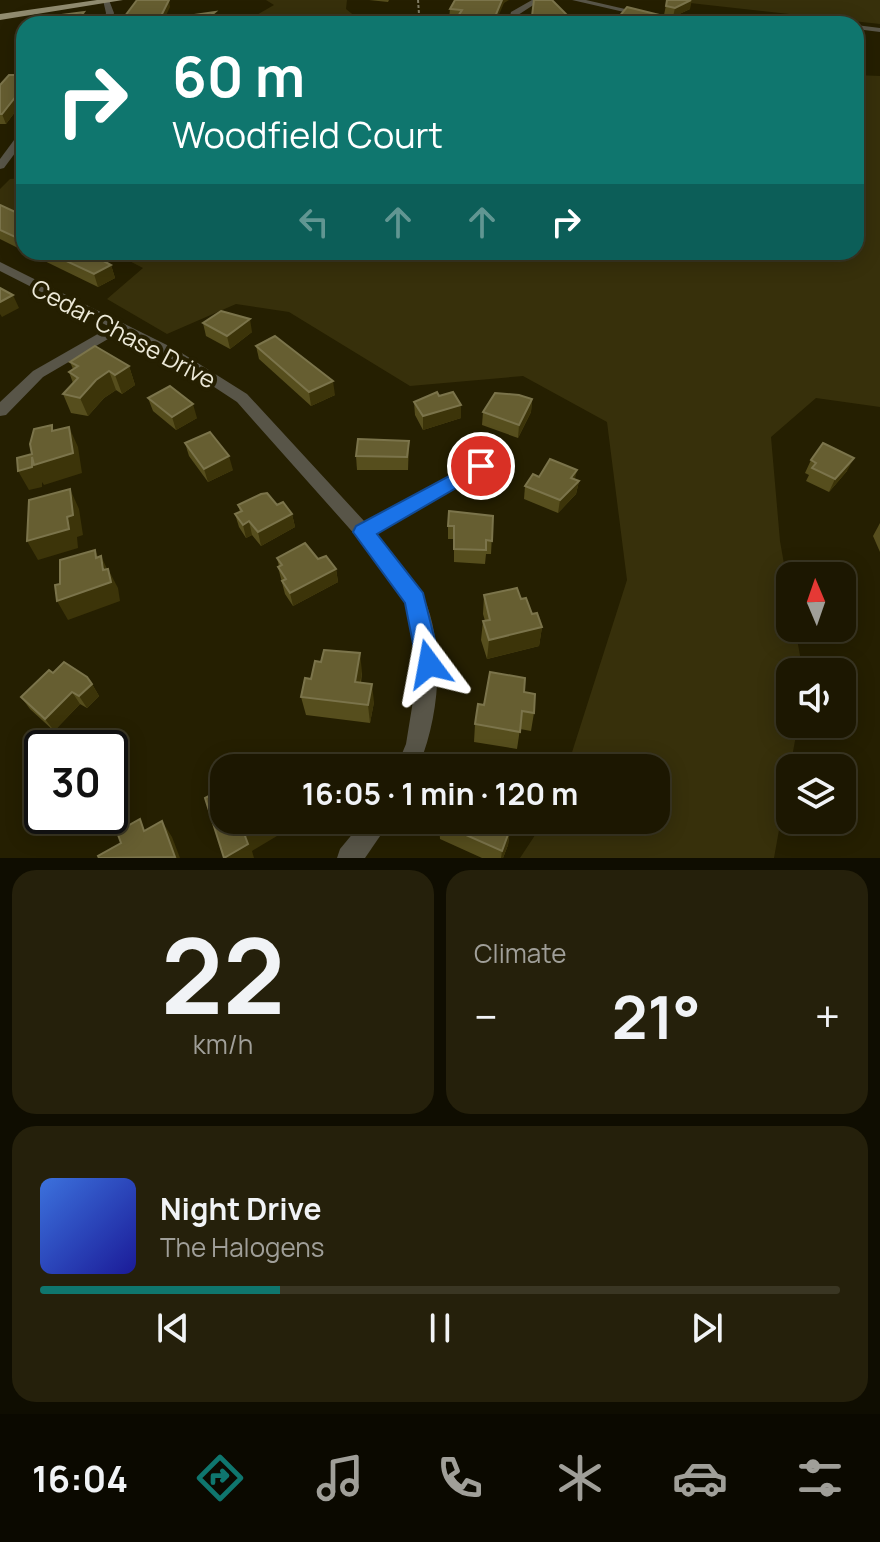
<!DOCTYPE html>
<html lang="en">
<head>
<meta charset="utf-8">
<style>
	:root { --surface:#1c1701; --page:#25200b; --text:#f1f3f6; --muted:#a09f99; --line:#3a3623; --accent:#0f766e }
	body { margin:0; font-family:Manrope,sans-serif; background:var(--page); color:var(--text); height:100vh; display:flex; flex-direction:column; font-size:30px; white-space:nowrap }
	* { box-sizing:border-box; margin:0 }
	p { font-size:26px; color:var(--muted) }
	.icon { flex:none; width:44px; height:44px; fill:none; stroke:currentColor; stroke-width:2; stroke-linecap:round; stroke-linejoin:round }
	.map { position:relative; height:858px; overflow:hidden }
	.details { display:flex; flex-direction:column; gap:12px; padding:12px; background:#0f0d01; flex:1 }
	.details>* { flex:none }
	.banner { position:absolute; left:16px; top:16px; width:848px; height:244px; border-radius:24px; box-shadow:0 4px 20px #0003,0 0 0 2px var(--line); background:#0f766e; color:#fff; overflow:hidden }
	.needle { width:52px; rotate:358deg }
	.fabs { position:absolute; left:776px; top:562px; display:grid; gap:16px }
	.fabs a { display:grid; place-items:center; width:80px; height:80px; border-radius:16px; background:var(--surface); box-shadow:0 4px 20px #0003,0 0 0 2px var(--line); font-size:40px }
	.speed { position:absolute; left:24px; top:730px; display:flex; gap:16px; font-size:40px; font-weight:700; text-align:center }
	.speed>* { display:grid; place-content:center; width:104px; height:104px; border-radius:50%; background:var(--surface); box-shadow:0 4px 20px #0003,0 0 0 2px var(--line); line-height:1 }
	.speed .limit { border:4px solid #111; border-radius:12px; background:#fff; color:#111 }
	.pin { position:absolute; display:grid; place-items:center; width:68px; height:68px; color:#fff; margin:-34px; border:4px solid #fff; border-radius:50%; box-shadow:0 2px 8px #0007 }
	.me { position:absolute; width:88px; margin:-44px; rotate:347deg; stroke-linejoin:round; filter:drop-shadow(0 0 6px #0008) }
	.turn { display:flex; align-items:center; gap:28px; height:168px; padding:0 24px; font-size:36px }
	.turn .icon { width:104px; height:104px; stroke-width:2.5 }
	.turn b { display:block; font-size:56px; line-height:68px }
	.lanes { display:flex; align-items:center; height:76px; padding:0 24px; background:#0003; justify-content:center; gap:40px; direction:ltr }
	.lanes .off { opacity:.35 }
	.big { font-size:60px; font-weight:700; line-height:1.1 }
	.details .card { flex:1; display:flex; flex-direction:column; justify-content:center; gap:12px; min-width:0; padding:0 28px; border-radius:24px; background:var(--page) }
	.details .dial { align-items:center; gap:0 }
	.dial b { font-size:104px; line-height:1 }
	.song { display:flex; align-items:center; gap:24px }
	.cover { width:96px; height:96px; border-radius:12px; background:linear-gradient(135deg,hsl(220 70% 55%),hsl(240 70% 35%)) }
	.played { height:8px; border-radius:4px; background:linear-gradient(90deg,var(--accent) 30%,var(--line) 30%) }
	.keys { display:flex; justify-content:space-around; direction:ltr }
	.heat { display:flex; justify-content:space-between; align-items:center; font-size:44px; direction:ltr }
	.details .tiles { flex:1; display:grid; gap:12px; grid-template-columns:1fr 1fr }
	.card:last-child { grid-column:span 2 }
	.trip { position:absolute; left:210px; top:754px; width:460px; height:80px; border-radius:24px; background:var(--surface); box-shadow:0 4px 20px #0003,0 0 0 2px var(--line); font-weight:700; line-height:80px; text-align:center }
	.menu { display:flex; height:128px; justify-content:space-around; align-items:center; background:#0b0900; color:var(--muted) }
	.menu .icon { width:56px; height:56px }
	.menu .on { color:var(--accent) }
	.menu b { font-size:36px; color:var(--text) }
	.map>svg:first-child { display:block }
	.green { fill:#37300b }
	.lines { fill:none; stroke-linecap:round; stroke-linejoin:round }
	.path { stroke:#807c64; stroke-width:2; stroke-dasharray:3 2; stroke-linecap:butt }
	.minor { fill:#585548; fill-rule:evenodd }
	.major { fill:#918c70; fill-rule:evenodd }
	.wall { fill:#564e1d }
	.shaded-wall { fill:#3c3409 }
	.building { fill:#665e31; stroke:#7b744b; stroke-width:2 }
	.route { fill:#1a73e8; stroke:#114b97; stroke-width:2 }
	.labels { text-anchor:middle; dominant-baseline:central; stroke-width:8; stroke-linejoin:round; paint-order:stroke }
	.street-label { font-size:24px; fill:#ece9d8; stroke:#251f01 }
</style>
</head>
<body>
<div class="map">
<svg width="880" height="858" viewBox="0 0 880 858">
	<rect width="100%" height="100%" fill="#251f01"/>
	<!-- green -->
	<g class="green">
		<path d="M 266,0 L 347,0 L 346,9 L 361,21 L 396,24 L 241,24 L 274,5 Z"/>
		<path d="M 663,0 L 880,0 L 880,24 Z"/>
		<path d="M 856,75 L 880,76 L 880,407 L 816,398 L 771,437 L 780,541 L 790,598 L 790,628 L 795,628 L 803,672 L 790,672 L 790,724 L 798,724 L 774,858 L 520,858 L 545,820 L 656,820 L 656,768 L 567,768 L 627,580 L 607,422 L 523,376 L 410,386 L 289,312 L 236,304 L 167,334 L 107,299 L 143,268 L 112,252 L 856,252 Z"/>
		<path d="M 24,178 L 24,214 L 0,213 L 0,189 L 10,179 Z"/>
	</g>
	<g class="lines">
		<!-- path -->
		<path class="path" d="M 418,0 L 419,14 L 428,24"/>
		<!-- minor -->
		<g class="minor">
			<path d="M 103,0 L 109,0 L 114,13 L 111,24 L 103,24 L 106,13 Z"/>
			<path d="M 532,0 L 541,0 L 518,15 L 516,24 L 508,24 L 511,12 Z"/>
			<path d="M 572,0 L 586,0 L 690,24 L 676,24 Z"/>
			<path d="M 229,15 L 236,17 L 235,24 L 227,24 Z"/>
			<path d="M 766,18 L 828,22 L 832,24 L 717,24 Z"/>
			<path d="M 856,25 L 880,28 L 880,32 L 856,29 Z"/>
			<path d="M 24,131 L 24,141 L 4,168 L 0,169 L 0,159 L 20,132 Z"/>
			<path d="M 0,262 L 177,350 L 247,394 L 365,522 L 475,462 L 487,462 L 489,466 L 487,470 L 375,534 C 389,552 415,578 424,598 C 446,649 439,718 418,768 L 396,768 L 406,744 L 419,664 L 406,603 L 357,537 L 237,402 L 167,356 L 120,332 L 43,377 L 6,415 L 0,416 L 0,402 L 33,371 L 110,327 L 0,271 Z"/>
			<path d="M 364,820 L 391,820 L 365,858 L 337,858 L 340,849 Z"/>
		</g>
		<!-- major -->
		<path class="major" d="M 97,0 L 123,0 L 0,20 L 0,14 Z"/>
	</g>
	<!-- wall -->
	<g class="wall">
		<path d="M 369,0 L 389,0 L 388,2 Z"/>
		<path d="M 667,0 L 690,9 L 673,17 L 664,15 Z"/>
		<path d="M 504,3 L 457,18 L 449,18 L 450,9 Z"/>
		<path d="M 24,75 L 24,100 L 6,124 L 0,124 L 0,85 Z"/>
		<path d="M 0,205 L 24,216 L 24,251 L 0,239 Z"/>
		<path d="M 26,252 L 87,252 L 111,265 L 115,278 L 98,287 Z"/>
		<path d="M 203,323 L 252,332 L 230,349 L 206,336 Z"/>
		<path d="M 256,346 L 335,395 L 311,406 L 259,359 Z"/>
		<path d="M 70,362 L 129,366 L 135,385 L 122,394 L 116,390 L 104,398 L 88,416 L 71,413 L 63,394 L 73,383 L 69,372 L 73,369 Z"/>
		<path d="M 439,396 L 461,418 L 423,430 L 415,415 L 414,402 Z"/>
		<path d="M 148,398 L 197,418 L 176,430 L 153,411 Z"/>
		<path d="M 532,399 L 531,412 L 518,438 L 482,425 L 483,412 Z"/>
		<path d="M 409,441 L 408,470 L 357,470 L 356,456 Z"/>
		<path d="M 185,443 L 233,470 L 208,482 L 189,456 Z"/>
		<path d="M 811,460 L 847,471 L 829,492 L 806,481 L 809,475 L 805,473 Z"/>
		<path d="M 539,477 L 575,479 L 579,481 L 576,494 L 558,513 L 524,499 L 525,486 Z"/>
		<path d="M 238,505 L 277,505 L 292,514 L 295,527 L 261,546 L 252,535 L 246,538 L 239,527 L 235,514 L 240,512 Z"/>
		<path d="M 493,516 L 491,554 L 486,554 L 485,564 L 454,562 L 454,539 L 448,539 L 448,526 Z"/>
		<path d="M 880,523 L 880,552 L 873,536 Z"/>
		<path d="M 277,558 L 318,559 L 336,569 L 338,582 L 293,606 L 285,594 L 278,567 L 279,566 Z"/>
		<path d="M 484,595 L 521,599 L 542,627 L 539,646 L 487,659 L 481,640 L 483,621 L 485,621 L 483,614 Z"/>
		<path d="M 362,672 L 361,683 L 374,702 L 370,723 L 306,715 L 301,697 L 311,679 Z"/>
		<path d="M 53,673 L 92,684 L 99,696 L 87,708 L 80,704 L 54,731 L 30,709 L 21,697 Z"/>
		<path d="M 524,692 L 534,713 L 531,731 L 520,729 L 517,749 L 474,742 L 475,724 L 484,705 Z"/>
		<path d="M 441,820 L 510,820 L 507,828 L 510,829 L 508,845 L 503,858 L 482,858 L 440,839 L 439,823 Z"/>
	</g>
	<!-- shaded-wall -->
	<g class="shaded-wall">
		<path d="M 169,0 L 170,7 L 162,24 L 159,20 Z"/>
		<path d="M 502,0 L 509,0 L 504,3 L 495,24 L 492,24 Z"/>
		<path d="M 692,0 L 690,9 L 673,17 L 675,8 Z"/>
		<path d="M 84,12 L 86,19 L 82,24 L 75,24 Z"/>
		<path d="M 215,12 L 216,20 L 211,24 L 200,24 Z"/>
		<path d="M 566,14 L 564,24 L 557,24 Z"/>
		<path d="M 24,86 L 24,100 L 6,124 L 2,114 Z"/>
		<path d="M 111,265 L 115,278 L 98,287 L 94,274 Z"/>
		<path d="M 13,295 L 19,308 L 2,317 L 0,314 L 0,302 Z"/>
		<path d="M 250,319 L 252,332 L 230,349 L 227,336 Z"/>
		<path d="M 129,366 L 135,385 L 122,394 L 115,375 Z"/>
		<path d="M 109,371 L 116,390 L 104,398 L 88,416 L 80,398 L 96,380 Z"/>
		<path d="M 333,381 L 335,395 L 311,406 L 309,392 Z"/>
		<path d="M 532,399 L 531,412 L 518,438 L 519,425 Z"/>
		<path d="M 193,404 L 197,418 L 176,430 L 172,417 Z"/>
		<path d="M 461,405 L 461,418 L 423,430 L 423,416 Z"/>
		<path d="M 69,427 L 78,447 L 82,473 L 44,485 L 42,482 L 42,487 L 29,490 L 18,471 L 32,457 Z"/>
		<path d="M 229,456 L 233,470 L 208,482 L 204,469 Z"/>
		<path d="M 854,458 L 847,471 L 829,492 L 835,479 Z"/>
		<path d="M 577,470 L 574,483 L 579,481 L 576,494 L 558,513 L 560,500 Z"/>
		<path d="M 70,489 L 79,509 L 83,535 L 77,537 L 78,548 L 38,560 L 27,541 L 67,517 Z"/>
		<path d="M 292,514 L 295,527 L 261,546 L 258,532 Z"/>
		<path d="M 249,521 L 252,535 L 246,538 L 243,525 Z"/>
		<path d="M 95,550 L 102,565 L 101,556 L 110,575 L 108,569 L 118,588 L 120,601 L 68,620 L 57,601 L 96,558 Z"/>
		<path d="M 336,569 L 338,582 L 293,606 L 290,593 Z"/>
		<path d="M 542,627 L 539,646 L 487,659 L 489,640 Z"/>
		<path d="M 360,653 L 362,672 L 357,701 L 355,682 Z"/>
		<path d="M 92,684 L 99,696 L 87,708 L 79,696 Z"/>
		<path d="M 372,684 L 374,702 L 370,723 L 368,705 Z"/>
		<path d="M 72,692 L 80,704 L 54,731 L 45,719 Z"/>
		<path d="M 271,820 L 283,820 L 287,830 L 252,851 L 254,858 L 224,858 L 245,836 Z"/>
		<path d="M 506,820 L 510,820 L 501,842 L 504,826 Z"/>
		<path d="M 162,821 L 172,837 L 180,858 L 174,858 Z"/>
		<path d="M 510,829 L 508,845 L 503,858 L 501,858 L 502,851 Z"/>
	</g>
	<!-- building -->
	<g class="building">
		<path d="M 137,0 L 169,0 L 159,20 L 215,12 L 200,24 L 119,24 Z"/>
		<path d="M 455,0 L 502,0 L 492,24 L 453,24 L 462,10 L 450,9 Z"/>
		<path d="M 534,0 L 552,0 L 566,14 L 557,24 L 531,24 Z"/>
		<path d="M 667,0 L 691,0 L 675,8 L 666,6 Z"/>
		<path d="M 627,7 L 668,17 L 662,24 L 613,24 Z"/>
		<path d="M 84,12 L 75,24 L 48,24 L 54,16 Z"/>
		<path d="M 796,20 L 828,21 L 828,24 L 803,24 Z"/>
		<path d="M 9,75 L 24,75 L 24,86 L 2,114 L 0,114 L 0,85 Z"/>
		<path d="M 24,158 L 24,168 L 19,165 Z"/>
		<path d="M 0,205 L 24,216 L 24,241 L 0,230 Z"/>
		<path d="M 47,252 L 87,252 L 111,265 L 94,274 Z"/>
		<path d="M 0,288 L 13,295 L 0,302 Z"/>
		<path d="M 221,311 L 250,319 L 227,336 L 203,323 Z"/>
		<path d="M 275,336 L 333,381 L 309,392 L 256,346 Z"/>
		<path d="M 95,346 L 129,366 L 115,375 L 109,371 L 96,380 L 80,398 L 63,394 L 78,378 L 69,372 L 78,366 L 70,362 Z"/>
		<path d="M 170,386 L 193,404 L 172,417 L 148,398 Z"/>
		<path d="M 437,392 L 439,396 L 453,392 L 461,405 L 423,416 L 414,402 Z"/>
		<path d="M 495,393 L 519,395 L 532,399 L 519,425 L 483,412 Z"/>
		<path d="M 52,425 L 52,431 L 69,427 L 73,453 L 34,465 L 32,457 L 32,467 L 18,471 L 17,458 L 32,454 L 30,444 L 34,429 Z"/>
		<path d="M 210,432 L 229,456 L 204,469 L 185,443 Z"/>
		<path d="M 358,439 L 409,441 L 407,457 L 356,456 Z"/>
		<path d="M 823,443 L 854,458 L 835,479 L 812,468 L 816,463 L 811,460 Z"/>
		<path d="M 550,459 L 577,470 L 571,478 L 579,481 L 560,500 L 525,486 L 533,474 L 539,477 Z"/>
		<path d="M 70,489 L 73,515 L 67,517 L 69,529 L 27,541 L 29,500 Z"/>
		<path d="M 267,493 L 277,505 L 283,502 L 292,514 L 258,532 L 249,521 L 243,525 L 235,514 L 242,511 L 238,505 L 261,494 Z"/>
		<path d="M 449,511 L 493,516 L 492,541 L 486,540 L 486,550 L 454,549 L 454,526 L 448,526 Z"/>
		<path d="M 305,543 L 318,559 L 326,556 L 336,569 L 290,593 L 282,581 L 286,579 L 278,567 L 282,565 L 277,558 Z"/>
		<path d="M 95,550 L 96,558 L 101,556 L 103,570 L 108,569 L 111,582 L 57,601 L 55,585 L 60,584 L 60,560 Z"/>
		<path d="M 517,588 L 521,599 L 526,598 L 532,614 L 537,613 L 542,627 L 489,640 L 483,621 L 490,620 L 484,595 Z"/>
		<path d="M 324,650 L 360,653 L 355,682 L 372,684 L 368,705 L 301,697 L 305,678 L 311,679 L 315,661 L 321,662 Z"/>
		<path d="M 64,662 L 87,677 L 92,684 L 79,696 L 72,692 L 45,719 L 21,697 L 49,670 L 53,673 Z"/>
		<path d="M 490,672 L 525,678 L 524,692 L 535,694 L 534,713 L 522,711 L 520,732 L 475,724 L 478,704 L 484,705 Z"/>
		<path d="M 224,788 L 224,820 L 271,820 L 245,836 L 248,844 L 224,858 L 205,798 Z"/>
		<path d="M 140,819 L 144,831 L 162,821 L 175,857 L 99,858 L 98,856 L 121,843 L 117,832 Z"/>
		<path d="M 441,820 L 506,820 L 504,826 L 510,829 L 502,851 L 439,823 Z"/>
	</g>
	<!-- route -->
	<path class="route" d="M 481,459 L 490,466 L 487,470 L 377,534 L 423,593 L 441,664 L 438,672 L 429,675 L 421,672 L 417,664 L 405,603 L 353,532 L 356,526 Z"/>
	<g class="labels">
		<!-- street labels -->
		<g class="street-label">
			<text transform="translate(124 333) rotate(28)">Cedar Chase Drive</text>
		</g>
	</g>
</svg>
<div class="fabs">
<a><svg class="needle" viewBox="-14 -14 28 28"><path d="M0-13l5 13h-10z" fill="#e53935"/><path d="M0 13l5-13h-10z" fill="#a09f99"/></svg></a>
<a><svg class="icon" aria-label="sound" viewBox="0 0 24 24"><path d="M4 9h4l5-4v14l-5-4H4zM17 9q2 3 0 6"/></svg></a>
<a><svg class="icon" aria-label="layers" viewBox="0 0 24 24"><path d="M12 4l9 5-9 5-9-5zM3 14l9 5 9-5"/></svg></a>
</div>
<div class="speed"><div class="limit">30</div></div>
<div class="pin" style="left:481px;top:466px;background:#d93025"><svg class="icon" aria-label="arrive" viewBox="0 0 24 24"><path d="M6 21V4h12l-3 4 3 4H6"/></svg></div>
<svg class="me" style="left:429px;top:664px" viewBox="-20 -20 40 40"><path d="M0-17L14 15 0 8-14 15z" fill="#1a73e8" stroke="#fff" stroke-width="4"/></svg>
<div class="trip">16:05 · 1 min · 120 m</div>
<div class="banner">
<div class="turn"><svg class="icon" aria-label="right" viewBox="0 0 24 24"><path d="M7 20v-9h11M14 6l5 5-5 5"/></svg><div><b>60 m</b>Woodfield Court</div></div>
<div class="lanes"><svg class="icon off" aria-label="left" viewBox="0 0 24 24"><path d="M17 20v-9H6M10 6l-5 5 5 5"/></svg><svg class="icon off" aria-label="ahead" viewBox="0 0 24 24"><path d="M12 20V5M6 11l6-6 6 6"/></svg><svg class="icon off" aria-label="ahead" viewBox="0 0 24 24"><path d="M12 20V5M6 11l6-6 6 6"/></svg><svg class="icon" aria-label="right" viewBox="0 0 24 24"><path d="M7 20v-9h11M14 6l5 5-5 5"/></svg></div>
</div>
</div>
<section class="details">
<div class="tiles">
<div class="card dial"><b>22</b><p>km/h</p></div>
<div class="card"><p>Climate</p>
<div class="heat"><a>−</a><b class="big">21°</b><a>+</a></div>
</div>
<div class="card">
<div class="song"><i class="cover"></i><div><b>Night Drive</b><p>The Halogens</p></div></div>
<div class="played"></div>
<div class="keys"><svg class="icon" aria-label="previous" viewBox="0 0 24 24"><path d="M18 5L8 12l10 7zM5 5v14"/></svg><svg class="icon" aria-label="pause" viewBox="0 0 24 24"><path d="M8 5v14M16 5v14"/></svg><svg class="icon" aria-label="next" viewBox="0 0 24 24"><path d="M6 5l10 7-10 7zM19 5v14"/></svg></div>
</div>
</div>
</section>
<nav class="menu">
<b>16:04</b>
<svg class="icon on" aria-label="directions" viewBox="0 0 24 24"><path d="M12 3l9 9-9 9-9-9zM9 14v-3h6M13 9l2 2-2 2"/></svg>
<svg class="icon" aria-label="music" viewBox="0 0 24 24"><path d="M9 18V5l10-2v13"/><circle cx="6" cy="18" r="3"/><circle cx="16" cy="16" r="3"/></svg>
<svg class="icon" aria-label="phone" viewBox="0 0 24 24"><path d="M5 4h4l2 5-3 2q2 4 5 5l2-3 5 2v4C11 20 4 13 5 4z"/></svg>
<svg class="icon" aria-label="climate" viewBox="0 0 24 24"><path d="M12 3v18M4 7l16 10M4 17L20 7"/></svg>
<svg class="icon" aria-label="car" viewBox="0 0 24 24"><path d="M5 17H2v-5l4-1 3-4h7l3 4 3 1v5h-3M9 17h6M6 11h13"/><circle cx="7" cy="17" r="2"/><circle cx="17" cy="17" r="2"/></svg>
<svg class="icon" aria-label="filters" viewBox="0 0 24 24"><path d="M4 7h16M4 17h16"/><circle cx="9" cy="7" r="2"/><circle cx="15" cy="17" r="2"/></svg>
</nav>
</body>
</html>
